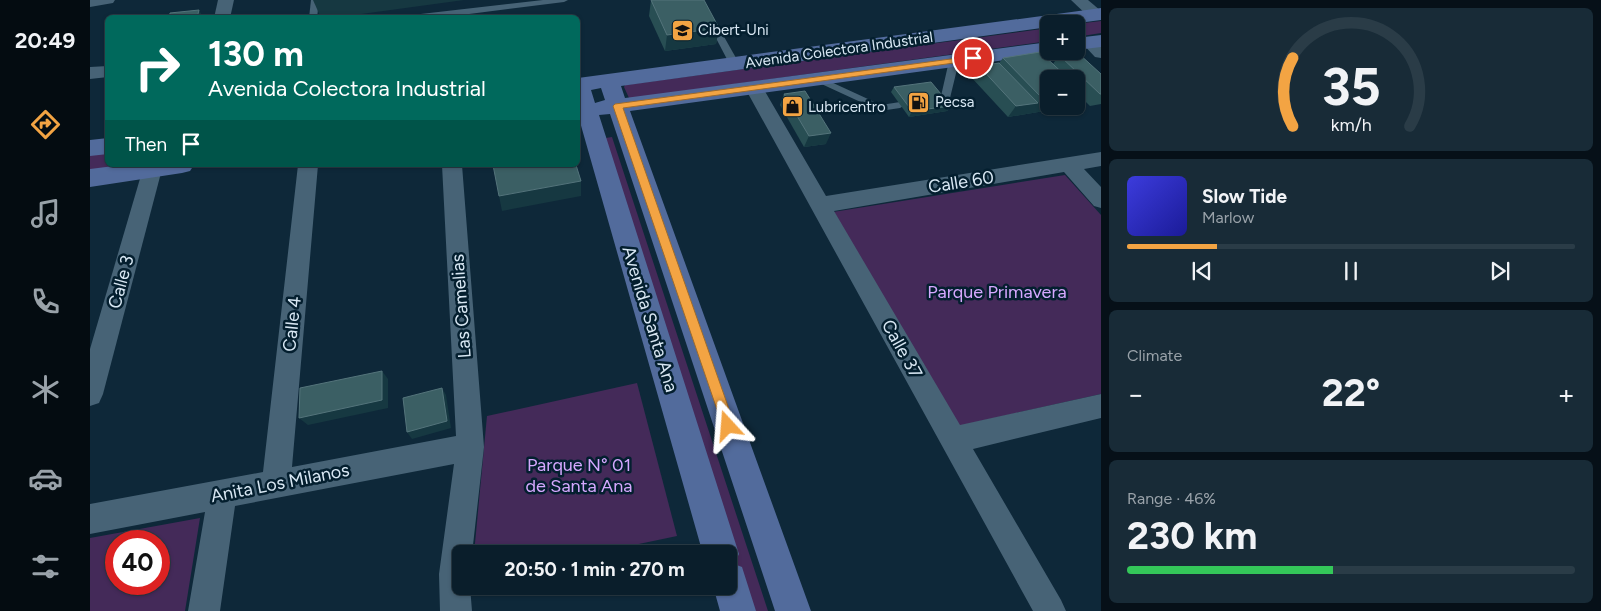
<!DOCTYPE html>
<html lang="en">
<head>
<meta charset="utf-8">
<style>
	:root { --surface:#0a1e2b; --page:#182b37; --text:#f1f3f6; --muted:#99a2a9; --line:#2a3c47; --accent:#f3a443 }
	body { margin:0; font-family:Figtree,sans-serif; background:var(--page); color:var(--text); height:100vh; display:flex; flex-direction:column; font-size:19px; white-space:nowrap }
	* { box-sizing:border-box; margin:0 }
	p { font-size:16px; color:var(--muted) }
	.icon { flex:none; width:28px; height:28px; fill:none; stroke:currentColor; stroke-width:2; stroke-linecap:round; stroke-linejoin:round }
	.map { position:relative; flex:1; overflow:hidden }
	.sheet { display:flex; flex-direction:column; gap:8px; padding:8px; background:#061018; width:500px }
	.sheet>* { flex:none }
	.banner { position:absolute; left:15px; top:15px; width:475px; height:152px; border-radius:8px; box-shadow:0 1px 4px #0004,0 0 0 1px var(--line); background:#00695c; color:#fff; overflow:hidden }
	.buttons { position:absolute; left:950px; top:15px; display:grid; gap:10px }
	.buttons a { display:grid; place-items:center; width:45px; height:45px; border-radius:8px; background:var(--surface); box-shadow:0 1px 4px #0004,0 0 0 1px var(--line); font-size:25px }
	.speed { position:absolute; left:15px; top:530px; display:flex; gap:10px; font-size:25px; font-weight:700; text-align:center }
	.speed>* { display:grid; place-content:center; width:65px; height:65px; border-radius:50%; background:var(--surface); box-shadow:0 1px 4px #0004,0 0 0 1px var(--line); line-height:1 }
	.speed .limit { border:8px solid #d22; background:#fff; color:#111 }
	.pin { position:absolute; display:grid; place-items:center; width:42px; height:42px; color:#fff; margin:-21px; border:2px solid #fff; border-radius:50%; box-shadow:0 1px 5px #0007 }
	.me { position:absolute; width:55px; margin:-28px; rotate:341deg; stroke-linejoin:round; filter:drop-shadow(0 0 4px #0008) }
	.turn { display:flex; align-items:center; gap:18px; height:105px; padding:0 20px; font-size:22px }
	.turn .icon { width:65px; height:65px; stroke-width:2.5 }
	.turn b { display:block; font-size:35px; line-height:42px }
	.then { display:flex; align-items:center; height:48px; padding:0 20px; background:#0003; gap:10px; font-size:19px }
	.big { font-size:38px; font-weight:700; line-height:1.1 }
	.sheet .card { flex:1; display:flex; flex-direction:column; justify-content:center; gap:8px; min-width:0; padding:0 18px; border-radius:8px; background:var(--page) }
	.sheet .dial { align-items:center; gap:0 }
	.dial svg { height:130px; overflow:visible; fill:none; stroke:var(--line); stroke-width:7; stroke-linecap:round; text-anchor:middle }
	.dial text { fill:var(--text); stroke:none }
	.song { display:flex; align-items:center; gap:15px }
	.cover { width:60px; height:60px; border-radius:8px; background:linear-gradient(135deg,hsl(240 70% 55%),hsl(240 70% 35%)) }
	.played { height:5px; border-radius:2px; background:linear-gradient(90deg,var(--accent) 20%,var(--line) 20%) }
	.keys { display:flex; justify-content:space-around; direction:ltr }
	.heat { display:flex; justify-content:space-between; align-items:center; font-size:28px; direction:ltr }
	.charge { height:8px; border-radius:4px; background:linear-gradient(90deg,#34c759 46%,var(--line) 0) }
	.trip { position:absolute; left:362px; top:545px; width:285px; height:50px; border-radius:8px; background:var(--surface); box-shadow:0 1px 4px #0004,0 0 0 1px var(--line); font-weight:700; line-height:50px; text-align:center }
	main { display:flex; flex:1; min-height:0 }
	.menu { display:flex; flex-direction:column; width:90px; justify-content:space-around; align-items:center; background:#040c11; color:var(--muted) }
	.menu .icon { width:35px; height:35px }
	.menu .selected { color:var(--accent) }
	.menu b { font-size:22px; color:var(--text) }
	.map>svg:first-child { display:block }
	.green { fill:#442a59; fill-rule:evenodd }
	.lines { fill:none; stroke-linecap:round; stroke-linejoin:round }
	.lane { fill:#476376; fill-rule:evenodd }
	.street { fill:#476376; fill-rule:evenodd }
	.secondary { fill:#526b9c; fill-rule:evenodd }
	.wall { fill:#284e53 }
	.shaded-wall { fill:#163841 }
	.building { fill:#3b5f64; stroke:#54747b }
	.route { fill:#f3a443; stroke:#9e6b2c }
	.labels { text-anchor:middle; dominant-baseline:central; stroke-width:5; stroke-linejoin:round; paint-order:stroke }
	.far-poi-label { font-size:15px; fill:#d8e7f3; stroke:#041f2f; text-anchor:start }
	.far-street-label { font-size:15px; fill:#d8e7f3; stroke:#041f2f }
	.street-label { font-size:18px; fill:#d8e7f3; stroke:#041f2f }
	.park-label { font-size:18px; fill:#d6a8ff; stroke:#041f2f }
</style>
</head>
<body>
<main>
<nav class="menu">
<b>20:49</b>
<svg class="icon selected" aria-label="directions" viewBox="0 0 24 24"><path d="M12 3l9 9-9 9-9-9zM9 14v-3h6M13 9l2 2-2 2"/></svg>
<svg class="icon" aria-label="music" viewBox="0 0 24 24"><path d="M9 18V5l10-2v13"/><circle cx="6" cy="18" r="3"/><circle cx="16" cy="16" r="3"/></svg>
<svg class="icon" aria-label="phone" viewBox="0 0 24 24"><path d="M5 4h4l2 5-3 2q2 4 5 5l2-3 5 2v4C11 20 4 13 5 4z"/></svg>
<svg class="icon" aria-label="climate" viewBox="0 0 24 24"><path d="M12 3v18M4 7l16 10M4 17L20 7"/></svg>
<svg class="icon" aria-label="car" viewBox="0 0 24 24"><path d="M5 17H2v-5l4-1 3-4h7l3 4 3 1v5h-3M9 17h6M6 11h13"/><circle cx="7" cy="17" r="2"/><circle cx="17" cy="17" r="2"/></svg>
<svg class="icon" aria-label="filters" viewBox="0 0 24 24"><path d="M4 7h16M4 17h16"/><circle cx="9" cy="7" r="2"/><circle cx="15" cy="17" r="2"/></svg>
</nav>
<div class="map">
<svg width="1011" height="611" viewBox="0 0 1011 611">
	<rect width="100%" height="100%" fill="#0e2839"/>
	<!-- green -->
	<g class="green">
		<path d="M 1011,21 L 1011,33 L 986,37 L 986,24 Z"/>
		<path d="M 959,28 L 959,41 L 543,98 L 539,98 L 534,87 L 535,85 Z"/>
		<path d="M 522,137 L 678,611 L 654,611 L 639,561 L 639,554 L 509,139 Z"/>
		<path d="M 17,152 L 18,165 L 52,165 L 0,172 L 0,154 Z"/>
		<path d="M 975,175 L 1011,215 L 1011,394 L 864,427 L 743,212 Z"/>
		<path d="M 547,383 L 587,536 L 501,554 L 384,554 L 397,416 Z"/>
		<path d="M 110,518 L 95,611 L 0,611 L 0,538 ZM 26,541 L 69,541 L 69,584 L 26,584 Z"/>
	</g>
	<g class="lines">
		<!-- lane -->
		<g class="lane">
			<path d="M 221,0 L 229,0 L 227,18 L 219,18 Z"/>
			<path d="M 453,0 L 478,0 L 474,2 L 348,18 L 318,18 L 322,15 Z"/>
			<path d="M 620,16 L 624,19 L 650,65 L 648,67 L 645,68 L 640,65 L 616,19 Z"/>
			<path d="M 864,58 L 869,61 L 860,98 L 851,102 L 845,102 L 845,98 L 851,96 L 859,61 Z"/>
			<path d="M 728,76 L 791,105 L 810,102 L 815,105 L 810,108 L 790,111 L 725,81 L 725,77 Z"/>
		</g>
		<!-- street -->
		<g class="street">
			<path d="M 0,0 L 25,0 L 23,3 L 0,7 Z"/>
			<path d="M 128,0 L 144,0 L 140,18 L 124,18 Z"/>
			<path d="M 981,0 L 998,0 L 1011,11 L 1011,19 L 1000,18 Z"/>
			<path d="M 999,37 L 1005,38 L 1011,44 L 1011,58 L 1005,57 L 991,42 L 993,38 Z"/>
			<path d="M 18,66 L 18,77 L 0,79 L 0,67 Z"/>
			<path d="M 664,82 L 670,84 L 673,88 L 736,196 L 1011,152 L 1011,166 L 994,169 L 1011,187 L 1011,208 L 1004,206 L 974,172 L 744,211 L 870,425 L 1011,394 L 1011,418 L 883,449 L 971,600 L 976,611 L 943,611 L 655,88 L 658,84 Z"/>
			<path d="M 54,165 L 70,165 L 72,169 L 13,394 L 9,403 L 0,406 L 0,349 Z"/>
			<path d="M 208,165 L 228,165 L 202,467 L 366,436 L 352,165 L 372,165 L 394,447 L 382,554 L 371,554 L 371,586 L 380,586 L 382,611 L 350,611 L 349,574 L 364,464 L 145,506 L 130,611 L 98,611 L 115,512 L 0,534 L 0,504 L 173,472 Z"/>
		</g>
		<!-- secondary -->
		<g class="secondary">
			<path d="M 1011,8 L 1011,20 L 981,24 L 959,24 L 959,27 L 531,86 L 535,98 L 959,42 L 959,51 L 967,51 L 959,54 L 540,111 L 721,611 L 685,611 L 520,114 L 509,115 L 649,554 L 644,564 L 652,567 L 666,611 L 630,611 L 623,586 L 639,586 L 639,554 L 613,554 L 488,115 L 488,78 ZM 511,88 L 515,100 L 505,103 L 501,90 Z"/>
			<path d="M 1011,35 L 1011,47 L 986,50 L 986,38 Z"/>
			<path d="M 18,138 L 18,154 L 0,156 L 0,140 Z"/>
			<path d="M 32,165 L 104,165 L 100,171 L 92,173 L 0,187 L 0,169 Z"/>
		</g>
	</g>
	<!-- wall -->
	<g class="wall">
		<path d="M 561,0 L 629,28 L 626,44 L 575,51 L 559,16 Z"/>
		<path d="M 969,55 L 1011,74 L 1011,104 L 1000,106 L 989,95 L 986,98 L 986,79 L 959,79 L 978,107 L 918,117 L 881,77 L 889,66 L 909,63 L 913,58 L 963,64 Z"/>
		<path d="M 804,87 L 861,106 L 857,111 L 819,117 L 801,92 Z"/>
		<path d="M 694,94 L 736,144 L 714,147 L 690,105 Z"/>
	</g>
	<!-- shaded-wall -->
	<g class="shaded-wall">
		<path d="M 223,0 L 374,0 L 242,18 L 231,18 Z"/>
		<path d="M 109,10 L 113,18 L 107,18 Z"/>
		<path d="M 629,28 L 626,44 L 575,51 L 577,35 Z"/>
		<path d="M 992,91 L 986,98 L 986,92 Z"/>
		<path d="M 959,97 L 959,106 L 979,106 L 978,107 L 918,117 L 926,106 L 948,103 L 952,98 Z"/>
		<path d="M 861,106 L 857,111 L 819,117 L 822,111 Z"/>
		<path d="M 741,133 L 736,144 L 714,147 L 719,136 Z"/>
		<path d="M 491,181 L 491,196 L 412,211 L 409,196 Z"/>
		<path d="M 292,371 L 298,379 L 298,408 L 218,425 L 209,418 Z"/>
		<path d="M 352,388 L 356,395 L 361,428 L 322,439 L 317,432 Z"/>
	</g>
	<!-- building -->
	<g class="building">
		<path d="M 561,0 L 614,0 L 629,28 L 577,35 Z"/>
		<path d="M 109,10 L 107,18 L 79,18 L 80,13 Z"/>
		<path d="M 950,52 L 979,79 L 959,79 L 959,97 L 952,98 L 913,58 Z"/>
		<path d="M 988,53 L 1011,74 L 1011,94 L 1010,94 L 969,55 Z"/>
		<path d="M 909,63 L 948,103 L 926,106 L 889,66 Z"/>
		<path d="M 841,82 L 861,106 L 822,111 L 804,87 Z"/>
		<path d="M 986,86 L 992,91 L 986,92 Z"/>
		<path d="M 715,91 L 741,133 L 719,136 L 694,94 Z"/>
		<path d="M 403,165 L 486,165 L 491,181 L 409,196 Z"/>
		<path d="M 292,371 L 292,400 L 209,418 L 210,388 Z"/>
		<path d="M 352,388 L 357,421 L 317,432 L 313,398 Z"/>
	</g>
	<!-- route -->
	<path class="route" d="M 883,56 L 886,56 L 886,60 L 533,108 L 645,426 L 643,430 L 638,432 L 634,430 L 523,106 L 525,104 Z"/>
	<!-- icons -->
	<defs>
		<symbol id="school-square" viewBox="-11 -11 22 22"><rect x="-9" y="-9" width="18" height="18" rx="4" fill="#f3a443" stroke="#041f2f"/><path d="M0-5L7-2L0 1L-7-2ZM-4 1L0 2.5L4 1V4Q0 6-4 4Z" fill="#111"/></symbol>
		<symbol id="fuel-square" viewBox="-11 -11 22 22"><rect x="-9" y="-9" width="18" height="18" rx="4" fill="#f3a443" stroke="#041f2f"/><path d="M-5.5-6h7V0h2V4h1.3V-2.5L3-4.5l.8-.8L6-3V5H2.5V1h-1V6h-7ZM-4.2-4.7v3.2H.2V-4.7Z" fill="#111"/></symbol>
		<symbol id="shop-square" viewBox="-11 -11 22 22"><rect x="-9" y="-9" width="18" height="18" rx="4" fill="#f3a443" stroke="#041f2f"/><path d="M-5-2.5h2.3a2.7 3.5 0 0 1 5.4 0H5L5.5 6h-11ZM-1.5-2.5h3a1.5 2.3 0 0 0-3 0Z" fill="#111"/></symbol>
	</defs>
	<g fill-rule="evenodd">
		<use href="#school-square" x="580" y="18" width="25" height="25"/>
		<use href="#fuel-square" x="816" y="90" width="25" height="25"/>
		<use href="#shop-square" x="690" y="94" width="25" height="25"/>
	</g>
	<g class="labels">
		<!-- far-poi labels -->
		<g class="far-poi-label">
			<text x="608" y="30">Cibert-Uni</text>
			<text x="845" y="102">Pecsa</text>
			<text x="718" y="107">Lubricentro</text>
		</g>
		<!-- far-street labels -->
		<g class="far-street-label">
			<text transform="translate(749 50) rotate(-8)">Avenida Colectora Industrial</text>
		</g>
		<!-- street labels -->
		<g class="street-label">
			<text transform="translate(871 182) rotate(-9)">Calle 60</text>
			<text transform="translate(31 282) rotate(-75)">Calle 3</text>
			<text transform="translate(371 306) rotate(-94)">Las Camelias</text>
			<text transform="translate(560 319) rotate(73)">Avenida Santa Ana</text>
			<text transform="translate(202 324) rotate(-84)">Calle 4</text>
			<text transform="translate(812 349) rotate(61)">Calle 37</text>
			<text transform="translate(190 483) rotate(-11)">Anita Los Milanos</text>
		</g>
		<!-- park labels -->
		<g class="park-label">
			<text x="907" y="292">Parque Primavera</text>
			<text x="489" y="465">Parque N° 01<tspan x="489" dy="21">de Santa Ana</tspan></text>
		</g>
	</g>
</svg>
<div class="buttons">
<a>+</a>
<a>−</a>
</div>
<div class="speed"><div class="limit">40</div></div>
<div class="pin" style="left:883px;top:58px;background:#d93025"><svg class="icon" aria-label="arrive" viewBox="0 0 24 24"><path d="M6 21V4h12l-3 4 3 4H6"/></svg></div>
<svg class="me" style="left:638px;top:426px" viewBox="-20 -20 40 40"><path d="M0-17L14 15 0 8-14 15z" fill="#f3a443" stroke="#fff" stroke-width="4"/></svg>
<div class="trip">20:50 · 1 min · 270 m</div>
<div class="banner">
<div class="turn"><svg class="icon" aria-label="right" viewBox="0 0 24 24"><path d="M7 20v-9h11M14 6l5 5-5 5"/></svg><div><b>130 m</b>Avenida Colectora Industrial</div></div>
<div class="then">Then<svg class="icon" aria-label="arrive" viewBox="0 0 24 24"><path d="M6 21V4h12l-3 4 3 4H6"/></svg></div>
</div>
</div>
<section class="sheet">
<div class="card dial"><svg viewBox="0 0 100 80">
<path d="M14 69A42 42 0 1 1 86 69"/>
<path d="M14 69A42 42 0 0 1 14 27" stroke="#f3a443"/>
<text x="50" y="56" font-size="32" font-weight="700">35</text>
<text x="50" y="72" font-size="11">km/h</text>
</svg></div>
<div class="card">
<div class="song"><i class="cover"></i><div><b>Slow Tide</b><p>Marlow</p></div></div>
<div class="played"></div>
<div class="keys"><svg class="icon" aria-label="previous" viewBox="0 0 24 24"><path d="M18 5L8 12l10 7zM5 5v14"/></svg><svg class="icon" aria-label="pause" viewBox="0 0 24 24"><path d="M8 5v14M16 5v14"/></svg><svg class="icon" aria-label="next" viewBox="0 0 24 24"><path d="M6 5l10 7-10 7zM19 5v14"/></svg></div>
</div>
<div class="card"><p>Climate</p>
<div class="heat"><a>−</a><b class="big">22°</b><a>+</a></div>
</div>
<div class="card"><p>Range · 46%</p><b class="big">230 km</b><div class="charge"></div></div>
</section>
</main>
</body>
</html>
